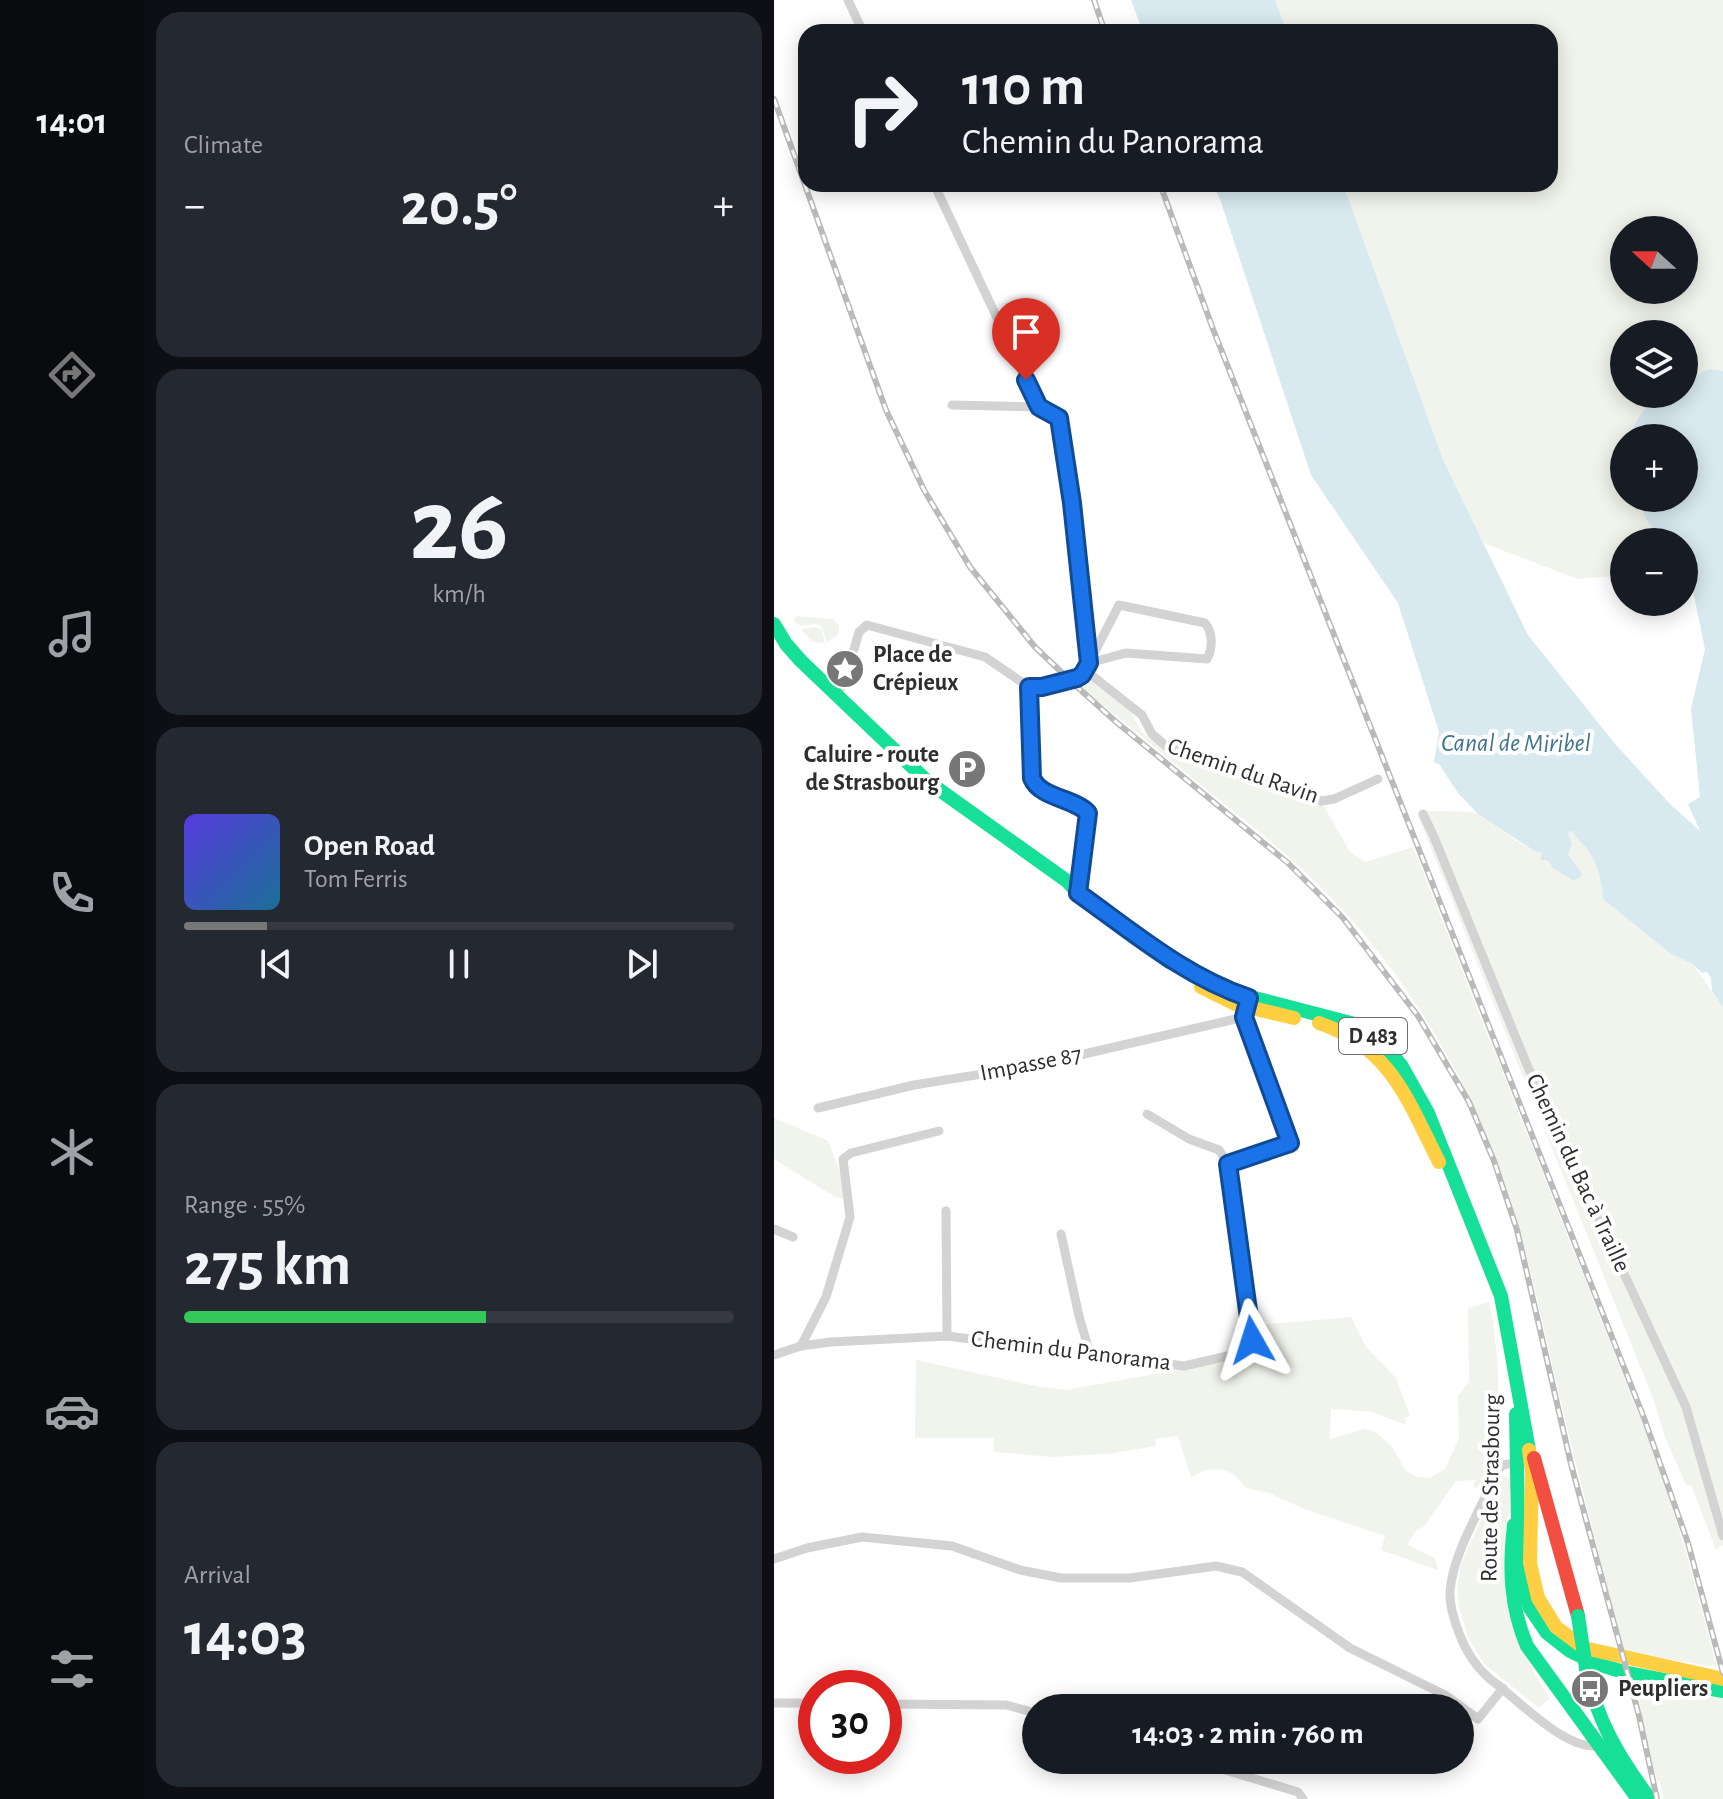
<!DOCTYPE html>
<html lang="en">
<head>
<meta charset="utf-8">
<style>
	:root { --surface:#171b24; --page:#242831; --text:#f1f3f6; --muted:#9ea1a6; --line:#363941; --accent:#777 }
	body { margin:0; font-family:"Alegreya Sans",sans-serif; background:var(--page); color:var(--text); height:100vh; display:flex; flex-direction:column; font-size:30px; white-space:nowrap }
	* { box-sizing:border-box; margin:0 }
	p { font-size:26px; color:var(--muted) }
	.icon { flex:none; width:44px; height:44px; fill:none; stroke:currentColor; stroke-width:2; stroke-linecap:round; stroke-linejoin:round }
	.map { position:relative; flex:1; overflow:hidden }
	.panel { display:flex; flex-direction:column; gap:12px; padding:12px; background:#0d0f14; width:630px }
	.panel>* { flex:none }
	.banner { position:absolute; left:24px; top:24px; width:760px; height:168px; border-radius:24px; box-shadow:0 4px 20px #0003; background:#171b24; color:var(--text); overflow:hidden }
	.needle { width:52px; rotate:291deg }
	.fabs { position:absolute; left:836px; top:216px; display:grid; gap:16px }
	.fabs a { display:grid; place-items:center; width:88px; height:88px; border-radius:50%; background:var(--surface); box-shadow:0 4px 20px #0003; font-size:40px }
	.speed { position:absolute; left:24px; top:1670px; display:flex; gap:16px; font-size:40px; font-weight:700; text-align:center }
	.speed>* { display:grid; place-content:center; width:104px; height:104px; border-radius:50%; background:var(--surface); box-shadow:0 4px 20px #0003; line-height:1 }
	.speed .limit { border:12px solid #d22; background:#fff; color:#111 }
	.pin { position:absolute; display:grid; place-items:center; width:68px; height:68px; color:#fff; margin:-82px -34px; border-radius:50% 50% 50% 0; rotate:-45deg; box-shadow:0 0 8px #0007 }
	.pin .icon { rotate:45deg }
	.me { position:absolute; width:88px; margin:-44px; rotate:354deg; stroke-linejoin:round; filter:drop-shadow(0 0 6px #0008) }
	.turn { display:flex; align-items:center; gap:28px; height:168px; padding:0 32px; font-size:36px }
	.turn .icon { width:104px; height:104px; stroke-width:2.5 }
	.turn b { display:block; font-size:56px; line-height:68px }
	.big { font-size:60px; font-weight:600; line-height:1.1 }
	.panel .tile { flex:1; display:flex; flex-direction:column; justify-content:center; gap:12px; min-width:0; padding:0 28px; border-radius:24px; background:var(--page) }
	.panel .dial { align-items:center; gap:0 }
	.dial b { font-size:104px; line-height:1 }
	.song { display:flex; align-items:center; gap:24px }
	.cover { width:96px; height:96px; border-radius:12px; background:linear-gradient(135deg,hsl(250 70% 55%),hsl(200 70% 35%)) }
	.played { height:8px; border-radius:4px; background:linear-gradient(90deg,var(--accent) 15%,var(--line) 15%) }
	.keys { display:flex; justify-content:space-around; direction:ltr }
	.heat { display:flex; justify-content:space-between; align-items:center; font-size:44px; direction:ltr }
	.charge { height:12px; border-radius:6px; background:linear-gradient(90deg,#34c759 55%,var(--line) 0) }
	.trip { position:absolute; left:248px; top:1694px; width:452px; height:80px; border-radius:40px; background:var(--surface); box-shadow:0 4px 20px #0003; font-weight:600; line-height:80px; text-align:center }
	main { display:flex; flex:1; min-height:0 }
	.tab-bar { display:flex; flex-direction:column; width:144px; justify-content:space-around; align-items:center; background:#090b0e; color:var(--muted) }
	.tab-bar .icon { width:56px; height:56px }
	.tab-bar .active { color:var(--accent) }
	.tab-bar b { font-size:36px; color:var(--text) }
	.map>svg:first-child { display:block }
	.green { fill:#f1f4ec; fill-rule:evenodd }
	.water { fill:#d8e9f0 }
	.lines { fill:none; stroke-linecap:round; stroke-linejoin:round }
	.street { stroke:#d3d3d3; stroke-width:9 }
	.fast { stroke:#16e098; stroke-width:14 }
	.slow { stroke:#ffcf43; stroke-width:14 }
	.jam { stroke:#f24e42; stroke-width:14 }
	.rail-casing { stroke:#bababa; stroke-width:6 }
	.rail { stroke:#fff; stroke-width:3; stroke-dasharray:9; stroke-linecap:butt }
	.street-bridge { stroke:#d3d3d3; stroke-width:9 }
	.fast-bridge { stroke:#16e098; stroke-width:14 }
	.route-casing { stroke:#114b97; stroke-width:20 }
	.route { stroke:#1a73e8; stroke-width:14 }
	.labels { text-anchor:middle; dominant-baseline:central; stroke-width:8; stroke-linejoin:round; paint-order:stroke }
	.shield { fill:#fff; stroke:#6d6d6d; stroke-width:2 }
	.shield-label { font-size:22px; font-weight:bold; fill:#2e2e2e }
	.poi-label { font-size:24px; font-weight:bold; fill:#2e2e2e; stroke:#fff; text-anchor:start }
	.street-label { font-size:24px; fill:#2e2e2e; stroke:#fff }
	.water-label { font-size:26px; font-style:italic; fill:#3e748d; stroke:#fff }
</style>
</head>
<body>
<main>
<nav class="tab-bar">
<b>14:01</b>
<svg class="icon active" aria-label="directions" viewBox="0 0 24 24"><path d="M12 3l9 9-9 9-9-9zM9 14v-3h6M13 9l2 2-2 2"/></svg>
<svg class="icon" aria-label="music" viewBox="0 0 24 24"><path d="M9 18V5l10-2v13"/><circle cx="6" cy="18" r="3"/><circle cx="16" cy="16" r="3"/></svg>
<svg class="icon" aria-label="phone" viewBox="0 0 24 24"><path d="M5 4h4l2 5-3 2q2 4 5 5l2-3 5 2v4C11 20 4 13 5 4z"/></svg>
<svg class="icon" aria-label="climate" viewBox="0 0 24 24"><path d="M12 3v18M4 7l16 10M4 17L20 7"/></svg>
<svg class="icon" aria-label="car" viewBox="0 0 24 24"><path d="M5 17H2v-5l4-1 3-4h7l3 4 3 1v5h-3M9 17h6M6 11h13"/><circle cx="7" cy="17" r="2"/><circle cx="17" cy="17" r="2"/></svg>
<svg class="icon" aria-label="filters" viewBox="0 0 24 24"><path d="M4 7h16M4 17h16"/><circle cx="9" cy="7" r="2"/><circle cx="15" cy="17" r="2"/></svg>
</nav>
<section class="panel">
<div class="tile"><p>Climate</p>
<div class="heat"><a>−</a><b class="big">20.5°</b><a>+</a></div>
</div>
<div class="tile dial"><b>26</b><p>km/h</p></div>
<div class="tile">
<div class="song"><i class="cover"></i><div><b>Open Road</b><p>Tom Ferris</p></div></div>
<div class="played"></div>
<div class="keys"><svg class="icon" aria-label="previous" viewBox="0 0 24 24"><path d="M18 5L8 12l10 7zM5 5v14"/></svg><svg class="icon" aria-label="pause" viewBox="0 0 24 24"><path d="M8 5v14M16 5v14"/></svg><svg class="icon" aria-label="next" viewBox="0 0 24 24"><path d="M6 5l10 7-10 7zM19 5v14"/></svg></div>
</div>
<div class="tile"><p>Range · 55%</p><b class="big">275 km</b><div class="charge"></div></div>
<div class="tile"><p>Arrival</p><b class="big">14:03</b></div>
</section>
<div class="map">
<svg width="949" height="1799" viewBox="0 0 949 1799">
	<rect width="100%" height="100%" fill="#fff"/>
	<!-- green -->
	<g class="green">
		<path d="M 501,0 L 949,0 L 949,371 L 935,369 L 910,383 L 910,334 L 850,334 L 850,394 L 891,394 L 875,403 L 853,438 L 850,438 L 850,498 L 866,498 L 871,518 L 888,542 L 850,542 L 850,575 L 804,579 L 709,543 L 670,462 L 569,184 L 776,184 L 776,32 L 513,32 ZM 850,230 L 910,230 L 910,290 L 850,290 Z"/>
		<path d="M 23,616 L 59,619 L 65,626 L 65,634 L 53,642 L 47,626 L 41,624 L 27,626 L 19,621 Z"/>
		<path d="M 39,627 L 47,629 L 51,643 L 38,642 L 27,629 Z"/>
		<path d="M 295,670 C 315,679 335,689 351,705 C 362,716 362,731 378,740 L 548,803 L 576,852 L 592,862 L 639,847 L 884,1463 L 912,1552 L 943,1667 L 850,1652 C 826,1562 804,1472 782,1382 C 764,1303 748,1224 718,1149 C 675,1043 609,943 525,866 C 494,838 460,812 427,785 C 382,748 337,710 290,676 Z"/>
		<path d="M 652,811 C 665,812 700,809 709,816 C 726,827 748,849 768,853 L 780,869 L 800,881 L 809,875 L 794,853 L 798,844 L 794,835 L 796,831 L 799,832 C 804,841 811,845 816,853 C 823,864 829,886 829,899 L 897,954 L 919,964 L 949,1008 L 949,1545 L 942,1550 L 917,1485 L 912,1485 L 891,1437 L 879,1398 L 643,814 Z"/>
		<path d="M 0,1118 L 54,1141 L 67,1174 L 70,1199 L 61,1197 L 0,1159 Z"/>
		<path d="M 715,1302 C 727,1360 731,1432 704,1487 L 699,1488 L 701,1480 L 682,1481 L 650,1526 L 642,1531 L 633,1545 L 661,1558 L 664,1570 L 607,1550 L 611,1536 L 530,1509 L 495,1493 L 472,1488 L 460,1474 L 446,1469 L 432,1470 L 417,1477 L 404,1436 L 381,1439 L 382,1446 L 333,1454 L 278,1457 L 220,1452 L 220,1438 L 141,1438 L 142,1360 L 266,1387 L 292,1390 L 470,1358 L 482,1346 L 484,1325 L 577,1317 L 592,1347 L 622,1378 L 636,1416 L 631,1418 L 632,1425 L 599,1412 L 557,1409 L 556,1439 L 590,1429 L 602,1432 L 619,1448 L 632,1471 L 644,1477 L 655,1478 L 671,1469 L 685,1438 L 684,1396 L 695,1381 L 694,1308 Z"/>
		<path d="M 732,1476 L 738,1482 C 731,1547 720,1593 751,1655 C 759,1670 765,1684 776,1698 L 765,1708 L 710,1664 L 694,1637 L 685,1607 L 683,1592 L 687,1564 L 726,1479 Z"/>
		<path d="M 857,1680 L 949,1697 L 949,1799 L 889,1799 L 886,1781 L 883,1781 Z"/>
	</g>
	<!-- water -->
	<g class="water">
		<path d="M 357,0 L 501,0 L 513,32 L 369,32 Z"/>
		<path d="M 438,184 L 569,184 L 670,462 L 754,635 L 842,745 L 896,804 L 926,831 L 914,804 L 926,797 L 917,709 L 931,649 L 916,576 L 910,566 L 910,542 L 888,542 L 871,518 L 866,498 L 910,498 L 910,438 L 853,438 C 871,409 873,394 910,394 L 910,383 L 935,369 L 949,371 L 949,1008 L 938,991 L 937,978 L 933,972 L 928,973 L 919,964 L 897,954 L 829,899 C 829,886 823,864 816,853 C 811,845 804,841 799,832 L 796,831 L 794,834 L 798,844 L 794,854 L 809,875 L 800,881 L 780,869 L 773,860 L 766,860 L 768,853 L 760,851 L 703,813 L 684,793 L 665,764 L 660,762 L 665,732 L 624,603 L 537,475 L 446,199 Z"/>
	</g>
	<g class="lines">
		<!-- street -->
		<g class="street">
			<path d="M 74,0 L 89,32"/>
			<path d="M 160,184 L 265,407 L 285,418 L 298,503 L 315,663"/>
			<path d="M 178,405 L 265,407"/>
			<path d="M 311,670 L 368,715 L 378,734 L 392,746 L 547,801 L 560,799 L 604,779"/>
			<path d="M 299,679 L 308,675 L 315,663 L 352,653 L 433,659 C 439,648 439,633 431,623 L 345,605 L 315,663"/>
			<path d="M 255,687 L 257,772 L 261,784 L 307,807 L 314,813 L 304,893"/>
			<path d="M 60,694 L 70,684 L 85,632 L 93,625 L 211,657 L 255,687 L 277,685"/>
			<path d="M 649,814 L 660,837 L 753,1065 L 912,1407 L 949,1536"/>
			<path d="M 44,1108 L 140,1085 L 258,1066 L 470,1017"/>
			<path d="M 373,1114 L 415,1139 L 445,1150 L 454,1164"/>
			<path d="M 172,1211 L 173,1336"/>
			<path d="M 0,1229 L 19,1237"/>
			<path d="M 287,1234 L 305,1316 L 316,1354"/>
			<path d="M 27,1346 L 52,1297 L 76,1217 L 69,1159 L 77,1153 L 165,1131"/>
			<path d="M 0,1355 L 27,1346 L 57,1342 L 173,1336 L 410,1366 L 471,1352 L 478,1340 L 478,1332 L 454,1164 L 516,1143 L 470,1017 L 473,1005"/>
			<path d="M 745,1462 L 729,1465 L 725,1469 C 709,1505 679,1552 676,1591 C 675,1605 680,1620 685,1633 C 692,1652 701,1666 716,1679 C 744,1699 794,1755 829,1745"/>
			<path d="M 0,1559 L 33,1548 L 88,1537 L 178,1546 L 246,1570 L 287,1578 L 356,1578 L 442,1566 L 468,1572 L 576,1648 L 671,1695 L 704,1719 L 729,1688"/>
			<path d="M 0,1703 L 42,1703"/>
			<path d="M 110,1704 L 232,1705 L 262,1713"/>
			<path d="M 418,1760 L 524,1792 L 529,1799"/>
		</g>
		<!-- fast -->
		<g class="fast">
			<path d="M 0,624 L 12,644 L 27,661 L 153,781 L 293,881 L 304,893 L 395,962"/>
			<path d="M 390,957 L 430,979 L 465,994 L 577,1023 L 608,1043 L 627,1065 L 654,1113 L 727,1296 L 755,1450"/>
			<path d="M 742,1414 L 745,1574 L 756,1608 L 773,1633 L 796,1651 L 823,1664 L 853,1673 L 949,1691"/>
			<path d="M 740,1525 C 735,1568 736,1606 753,1646 L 864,1799"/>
			<path d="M 812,1668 C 822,1719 845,1758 876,1799"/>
		</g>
		<!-- slow -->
		<g class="slow">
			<path d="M 427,987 L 461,1004 L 520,1018"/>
			<path d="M 545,1023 C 617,1048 633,1099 665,1162"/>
			<path d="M 755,1450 L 758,1472 L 756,1563 L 764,1598 L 782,1627 L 810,1648 L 949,1679"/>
		</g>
		<!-- jam -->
		<path class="jam" d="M 760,1458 L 804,1616"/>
		<defs>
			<g id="rail">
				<path d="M 320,0 L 331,32"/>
				<path d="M 0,99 L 112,410 L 150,490 L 196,567 L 261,647 L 301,685 L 341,721 L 514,863 L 569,918 L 644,1016 L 695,1102 L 720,1161 L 743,1230 L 797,1464 L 865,1716 L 883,1799"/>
				<path d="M 386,184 L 439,329 L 870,1418 L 914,1543 L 949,1673"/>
			</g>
		</defs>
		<!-- rail casing -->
		<use href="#rail" class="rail-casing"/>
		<!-- rail -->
		<use href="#rail" class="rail"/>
		<!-- street-bridge -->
		<path class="street-bridge" d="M 277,685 L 299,679"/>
		<!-- fast-bridge -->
		<path class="fast-bridge" d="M 804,1616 L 812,1668"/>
	</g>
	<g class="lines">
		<defs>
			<path id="route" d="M 252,380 L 265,407 L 285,418 L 298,503 L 315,663 L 308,675 L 303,678 L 268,687 L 255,687 L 258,778 C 266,798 300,798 314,813 L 304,893 C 359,932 410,976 475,998 L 470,1017 L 516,1143 L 454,1164 L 478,1340"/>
		</defs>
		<!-- route casing -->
		<use href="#route" class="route-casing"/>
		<!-- route -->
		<use href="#route" class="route"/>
	</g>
	<!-- icons -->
	<defs>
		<symbol id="sight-disc" viewBox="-11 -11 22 22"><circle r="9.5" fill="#777" stroke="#fff"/><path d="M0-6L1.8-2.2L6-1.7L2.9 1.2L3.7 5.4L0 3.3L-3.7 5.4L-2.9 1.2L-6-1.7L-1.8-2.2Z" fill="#fff"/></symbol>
		<symbol id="parking-disc" viewBox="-11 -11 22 22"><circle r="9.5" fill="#777" stroke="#fff"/><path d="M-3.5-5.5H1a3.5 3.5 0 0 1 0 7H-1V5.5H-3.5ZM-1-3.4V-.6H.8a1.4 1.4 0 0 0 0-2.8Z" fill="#fff"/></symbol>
		<symbol id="bus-disc" viewBox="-11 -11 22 22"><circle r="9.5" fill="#777" stroke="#fff"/><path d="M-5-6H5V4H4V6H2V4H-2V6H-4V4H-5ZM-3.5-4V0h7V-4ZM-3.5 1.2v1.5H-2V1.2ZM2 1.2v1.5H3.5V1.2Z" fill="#fff"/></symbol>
	</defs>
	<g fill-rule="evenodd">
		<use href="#sight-disc" x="49" y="647" width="44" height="44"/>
		<use href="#parking-disc" x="171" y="747" width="44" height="44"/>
		<use href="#bus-disc" x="794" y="1667" width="44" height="44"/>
	</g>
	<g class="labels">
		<!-- shield labels -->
		<rect class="shield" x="565" y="1018" width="68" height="36" rx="6"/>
		<g class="shield-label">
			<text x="599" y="1036">D 483</text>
		</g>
		<!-- poi labels -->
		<g class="poi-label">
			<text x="99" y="655">Place de<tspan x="99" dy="28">Crépieux</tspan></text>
			<text x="165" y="755" text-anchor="end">Caluire - route<tspan x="165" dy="28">de Strasbourg</tspan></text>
			<text x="844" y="1689">Peupliers</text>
		</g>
		<!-- street labels -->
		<g class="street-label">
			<text transform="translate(469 771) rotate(19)">Chemin du Ravin</text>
			<text transform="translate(257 1064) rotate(-11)">Impasse 87</text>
			<text transform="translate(804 1173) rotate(65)">Chemin du Bac à Traille</text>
			<text transform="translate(297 1351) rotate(7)">Chemin du Panorama</text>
			<text transform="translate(717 1488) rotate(-89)">Route de Strasbourg</text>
		</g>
		<!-- water labels -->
		<g class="water-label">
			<text x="742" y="743">Canal de Miribel</text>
		</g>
	</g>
</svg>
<div class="fabs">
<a><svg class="needle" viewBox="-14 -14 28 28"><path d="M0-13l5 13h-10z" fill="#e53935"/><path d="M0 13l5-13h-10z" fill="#9ea1a6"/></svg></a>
<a><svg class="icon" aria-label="layers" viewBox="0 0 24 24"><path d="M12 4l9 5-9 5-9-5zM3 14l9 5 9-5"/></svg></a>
<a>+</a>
<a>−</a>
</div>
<div class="speed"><div class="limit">30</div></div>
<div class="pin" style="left:252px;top:380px;background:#d93025"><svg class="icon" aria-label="arrive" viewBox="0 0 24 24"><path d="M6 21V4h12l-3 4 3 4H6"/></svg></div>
<svg class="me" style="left:478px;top:1340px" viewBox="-20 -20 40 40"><path d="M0-17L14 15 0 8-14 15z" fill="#1a73e8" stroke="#fff" stroke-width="4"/></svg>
<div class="trip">14:03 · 2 min · 760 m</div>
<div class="banner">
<div class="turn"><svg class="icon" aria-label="right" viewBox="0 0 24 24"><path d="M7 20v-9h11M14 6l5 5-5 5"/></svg><div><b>110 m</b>Chemin du Panorama</div></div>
</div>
</div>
</main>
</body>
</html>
